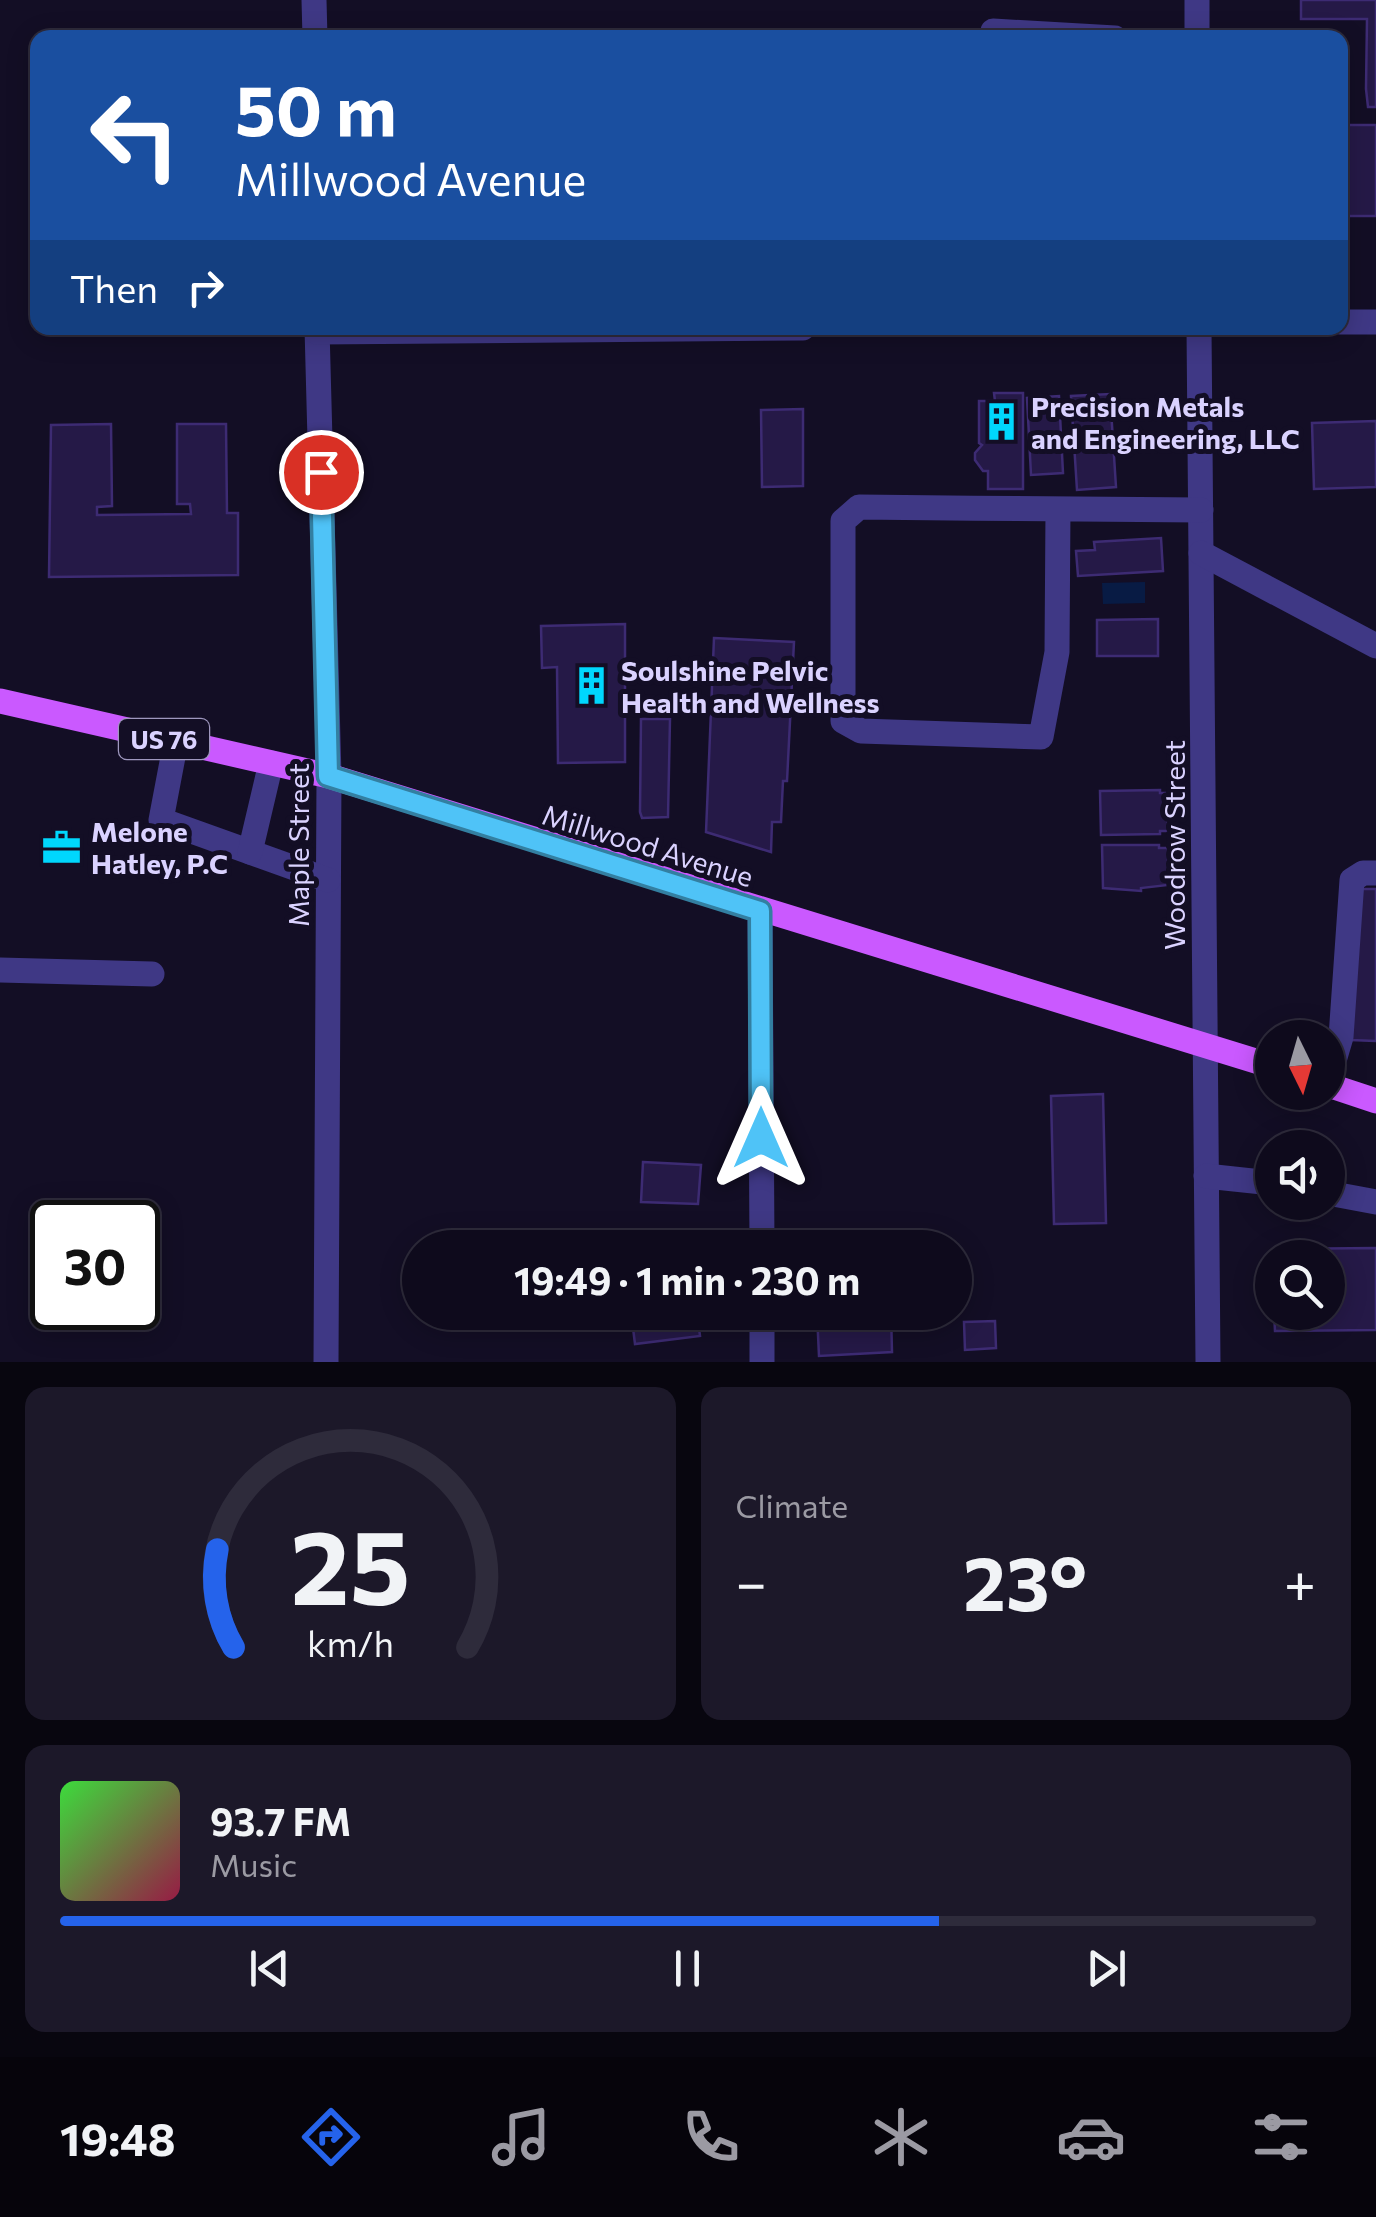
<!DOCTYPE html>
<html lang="en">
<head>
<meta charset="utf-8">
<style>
	:root { --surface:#0e0a1c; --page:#1c1829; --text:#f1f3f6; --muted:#9b9aa3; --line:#2e2b3b; --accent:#2563eb }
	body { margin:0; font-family:Commissioner,sans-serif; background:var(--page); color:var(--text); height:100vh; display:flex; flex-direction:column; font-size:38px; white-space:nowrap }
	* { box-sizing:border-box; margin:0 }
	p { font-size:32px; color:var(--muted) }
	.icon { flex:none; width:55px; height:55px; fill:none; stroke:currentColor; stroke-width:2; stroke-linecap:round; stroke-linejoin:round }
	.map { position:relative; height:1362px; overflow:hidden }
	.panel { display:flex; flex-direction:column; gap:25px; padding:25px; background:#08060f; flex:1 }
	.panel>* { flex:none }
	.top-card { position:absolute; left:30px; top:30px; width:1318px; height:305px; border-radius:20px; box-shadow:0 5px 25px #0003,0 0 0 2px var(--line); background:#1a4fa0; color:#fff; overflow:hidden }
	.needle { width:65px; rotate:175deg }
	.fabs { position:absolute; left:1255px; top:1020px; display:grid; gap:20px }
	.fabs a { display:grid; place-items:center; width:90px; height:90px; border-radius:50%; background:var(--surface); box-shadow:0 5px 25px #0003,0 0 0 2px var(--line); font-size:50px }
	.speed { position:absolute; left:30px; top:1200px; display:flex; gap:20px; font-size:50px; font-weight:700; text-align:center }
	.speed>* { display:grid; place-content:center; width:130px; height:130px; border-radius:50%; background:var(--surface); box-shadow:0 5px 25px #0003,0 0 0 2px var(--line); line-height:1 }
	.speed .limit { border:5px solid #111; border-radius:15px; background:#fff; color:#111 }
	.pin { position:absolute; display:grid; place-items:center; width:85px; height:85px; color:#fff; margin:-42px; border:5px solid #fff; border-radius:50%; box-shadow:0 2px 10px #0007 }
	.me { position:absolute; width:110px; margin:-55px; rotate:0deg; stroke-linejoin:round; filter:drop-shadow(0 0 8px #0008) }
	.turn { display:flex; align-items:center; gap:35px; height:210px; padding:0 40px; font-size:45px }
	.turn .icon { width:130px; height:130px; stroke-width:2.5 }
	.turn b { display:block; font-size:70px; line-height:85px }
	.then { display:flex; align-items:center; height:95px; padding:0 40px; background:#0003; gap:20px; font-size:38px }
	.big { font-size:75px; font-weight:700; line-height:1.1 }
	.panel .tile { flex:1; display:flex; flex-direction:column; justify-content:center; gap:15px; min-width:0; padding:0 35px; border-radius:20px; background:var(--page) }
	.panel .dial { align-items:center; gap:0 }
	.dial svg { height:260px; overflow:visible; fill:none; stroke:var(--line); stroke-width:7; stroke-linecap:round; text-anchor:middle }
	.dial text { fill:var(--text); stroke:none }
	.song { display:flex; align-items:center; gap:30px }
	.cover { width:120px; height:120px; border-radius:15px; background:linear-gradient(135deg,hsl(120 70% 55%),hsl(340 70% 35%)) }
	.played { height:10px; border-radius:5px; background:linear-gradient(90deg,var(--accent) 70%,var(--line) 70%) }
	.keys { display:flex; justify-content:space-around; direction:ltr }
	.heat { display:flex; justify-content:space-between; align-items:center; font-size:55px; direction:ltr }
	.panel .tiles { flex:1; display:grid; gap:25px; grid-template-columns:1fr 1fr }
	.tile:last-child { grid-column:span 2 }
	.trip { position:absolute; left:402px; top:1230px; width:570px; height:100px; border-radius:50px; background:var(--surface); box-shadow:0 5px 25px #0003,0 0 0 2px var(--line); font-weight:700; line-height:100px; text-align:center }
	.menu { display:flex; height:160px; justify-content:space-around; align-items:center; background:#06040b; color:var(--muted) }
	.menu .icon { width:70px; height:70px }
	.menu .on { color:var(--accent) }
	.menu b { font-size:45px; color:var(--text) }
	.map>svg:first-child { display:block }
	.water { fill:#081b44 }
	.building { fill:#251947; stroke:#3d2b73; stroke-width:2.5 }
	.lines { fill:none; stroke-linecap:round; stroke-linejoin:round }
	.minor { stroke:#3f3885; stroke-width:25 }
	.major { stroke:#ca59ff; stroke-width:25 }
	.route-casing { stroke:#337fa1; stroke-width:25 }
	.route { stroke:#4fc3f7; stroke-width:18 }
	.labels { text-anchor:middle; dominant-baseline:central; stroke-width:10; stroke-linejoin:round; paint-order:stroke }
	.shield { fill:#130e25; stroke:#9e97be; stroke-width:2.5 }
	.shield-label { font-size:25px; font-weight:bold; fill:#dad2ff }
	.poi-label { font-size:28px; font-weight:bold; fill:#dad2ff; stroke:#130e25; text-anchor:start }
	.street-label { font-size:28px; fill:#dad2ff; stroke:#130e25 }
</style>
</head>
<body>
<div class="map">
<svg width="1376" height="1362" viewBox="0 0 1376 1362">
	<rect width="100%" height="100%" fill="#130e25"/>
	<!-- water -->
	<path class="water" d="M 1145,582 L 1145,603 L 1103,604 L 1102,583 Z"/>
	<!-- building -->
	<g class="building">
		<path d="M 1301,0 L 1376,0 L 1376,107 L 1368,107 L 1366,89 L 1367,19 L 1301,19 Z"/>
		<rect x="1340" y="125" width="36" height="91"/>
		<path d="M 994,393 L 1023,393 L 1023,489 L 988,489 L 988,471 L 983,471 L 975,460 L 975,453 L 982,445 L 979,443 L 979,401 L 995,401 Z"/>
		<path d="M 1110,394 L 1116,487 L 1077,490 L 1071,396 Z"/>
		<path d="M 1059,396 L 1063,473 L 1031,475 L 1027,398 Z"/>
		<path d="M 803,409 L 803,486 L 762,487 L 761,410 Z"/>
		<path d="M 1376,421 L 1376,487 L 1314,489 L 1312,423 Z"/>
		<path d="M 111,424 L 112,506 L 97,507 L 97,515 L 191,514 L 190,504 L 177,504 L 177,424 L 226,424 L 227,513 L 238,513 L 238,575 L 49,577 L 51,425 Z"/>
		<path d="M 1161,538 L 1163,571 L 1078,576 L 1076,551 L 1095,550 L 1094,542 Z"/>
		<path d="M 1158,619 L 1158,656 L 1097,656 L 1097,620 Z"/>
		<path d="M 625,624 L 625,762 L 558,763 L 557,667 L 542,668 L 541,626 Z"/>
		<path d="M 714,638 L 794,642 L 787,781 L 783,781 L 781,822 L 772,822 L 771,852 L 706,832 Z"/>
		<path d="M 641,719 L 670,719 L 668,817 L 642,818 L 640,812 Z"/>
		<path d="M 1160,790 L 1160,793 L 1167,793 L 1168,831 L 1160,831 L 1160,834 L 1101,835 L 1100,791 Z"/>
		<path d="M 1102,845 L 1159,845 L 1159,848 L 1168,848 L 1168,885 L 1141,888 L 1141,891 L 1103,888 Z"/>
		<path d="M 1359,889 L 1376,889 L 1376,1041 L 1351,1040 Z"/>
		<path d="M 1103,1094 L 1106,1223 L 1054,1224 L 1051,1096 Z"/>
		<path d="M 643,1162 L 701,1165 L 698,1204 L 641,1202 Z"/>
		<path d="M 694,1230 L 696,1248 L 660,1248 L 658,1235 Z"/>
		<path d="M 871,1238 L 872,1248 L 825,1248 L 825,1240 Z"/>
		<path d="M 1376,1248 L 1376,1330 L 1275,1331 L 1274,1312 L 1328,1312 L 1328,1258 L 1274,1258 L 1274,1249 Z"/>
		<path d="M 631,1312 L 697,1312 L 700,1336 L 635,1344 Z"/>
		<path d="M 891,1312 L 892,1352 L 819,1356 L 817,1313 Z"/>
		<path d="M 995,1321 L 996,1348 L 965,1350 L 964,1322 Z"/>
	</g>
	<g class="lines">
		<!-- minor -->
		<g class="minor">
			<path d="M 314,0 L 315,38"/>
			<path d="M 1197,0 L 1197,38"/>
			<path d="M 993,31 L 1115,38"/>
			<path d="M 1340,322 L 1376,322"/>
			<path d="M 317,328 L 329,776 L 326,1362"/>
			<path d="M 1199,328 L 1208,1362"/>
			<path d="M 317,332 L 803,328"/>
			<path d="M 1058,509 L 1057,652 L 1041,737 L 861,731 L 843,721 L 843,521 L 859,507 C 973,508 1087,510 1201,510"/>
			<path d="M 1201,553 L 1376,646"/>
			<path d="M 176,741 L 161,820 L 328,880"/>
			<path d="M 250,852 L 271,763"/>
			<path d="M 760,911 L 762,1248"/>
			<path d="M 0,970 L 152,974"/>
			<path d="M 1328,1081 L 1341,1037 L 1352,880 L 1363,873 L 1376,873"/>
			<path d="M 1206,1176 L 1272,1183"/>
			<path d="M 1328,1193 L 1376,1202"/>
			<path d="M 762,1312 L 762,1362"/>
		</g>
		<!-- major -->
		<g class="major">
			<path d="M 0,701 L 329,776 L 1272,1066"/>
			<path d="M 1328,1085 L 1376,1101"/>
		</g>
	</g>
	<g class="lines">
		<defs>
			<path id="route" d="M 321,472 L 328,776 L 760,911 L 761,1138"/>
		</defs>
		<!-- route casing -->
		<use href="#route" class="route-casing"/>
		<!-- route -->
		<use href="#route" class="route"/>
	</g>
	<!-- icons -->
	<defs>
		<symbol id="building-bare" viewBox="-9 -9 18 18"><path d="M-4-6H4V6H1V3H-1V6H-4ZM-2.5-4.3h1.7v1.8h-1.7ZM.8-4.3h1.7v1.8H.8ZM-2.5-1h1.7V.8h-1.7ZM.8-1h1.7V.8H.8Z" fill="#00d7fd" stroke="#130e25" stroke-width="2.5" paint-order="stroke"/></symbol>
		<symbol id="office-bare" viewBox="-9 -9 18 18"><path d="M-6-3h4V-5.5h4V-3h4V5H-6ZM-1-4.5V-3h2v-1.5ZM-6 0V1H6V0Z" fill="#00d7fd" stroke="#130e25" stroke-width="2.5" paint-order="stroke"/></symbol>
	</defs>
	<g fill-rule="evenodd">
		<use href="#building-bare" x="974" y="394" width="55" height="55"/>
		<use href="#building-bare" x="564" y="658" width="55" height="55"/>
		<use href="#office-bare" x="34" y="820" width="55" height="55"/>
	</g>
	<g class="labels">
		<!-- shield labels -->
		<rect class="shield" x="119" y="719" width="90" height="40" rx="8"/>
		<g class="shield-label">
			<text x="164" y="739">US 76</text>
		</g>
		<!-- poi labels -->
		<g class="poi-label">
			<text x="1031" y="406">Precision Metals<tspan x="1031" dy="32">and Engineering, LLC</tspan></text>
			<text x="621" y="670">Soulshine Pelvic<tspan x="621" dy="32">Health and Wellness</tspan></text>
			<text x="91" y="831">Melone<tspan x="91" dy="32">Hatley, P.C</tspan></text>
		</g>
		<!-- street labels -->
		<g class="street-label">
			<text transform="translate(298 845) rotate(-90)">Maple Street</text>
			<text transform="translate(648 845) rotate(17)">Millwood Avenue</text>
			<text transform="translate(1174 845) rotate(-90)">Woodrow Street</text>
		</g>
	</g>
</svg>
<div class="fabs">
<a><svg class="needle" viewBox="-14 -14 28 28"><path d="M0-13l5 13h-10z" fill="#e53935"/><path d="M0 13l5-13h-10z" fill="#9b9aa3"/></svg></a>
<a><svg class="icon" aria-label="sound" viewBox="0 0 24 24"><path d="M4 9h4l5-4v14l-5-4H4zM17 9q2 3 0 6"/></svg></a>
<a><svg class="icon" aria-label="search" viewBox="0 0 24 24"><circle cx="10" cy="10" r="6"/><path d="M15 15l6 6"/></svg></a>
</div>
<div class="speed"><div class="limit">30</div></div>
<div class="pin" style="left:321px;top:472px;background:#d93025"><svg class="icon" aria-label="arrive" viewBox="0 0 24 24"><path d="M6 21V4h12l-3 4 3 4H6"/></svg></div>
<svg class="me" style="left:761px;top:1138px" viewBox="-20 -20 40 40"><path d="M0-17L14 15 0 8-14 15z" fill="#4fc3f7" stroke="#fff" stroke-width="4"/></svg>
<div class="trip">19:49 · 1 min · 230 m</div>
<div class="top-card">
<div class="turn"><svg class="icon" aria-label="left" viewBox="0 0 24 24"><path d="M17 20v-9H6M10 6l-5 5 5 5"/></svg><div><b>50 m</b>Millwood Avenue</div></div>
<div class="then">Then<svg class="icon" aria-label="right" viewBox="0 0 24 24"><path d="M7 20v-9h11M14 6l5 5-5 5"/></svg></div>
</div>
</div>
<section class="panel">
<div class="tiles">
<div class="tile dial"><svg viewBox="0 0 100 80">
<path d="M14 69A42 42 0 1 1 86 69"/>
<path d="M14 69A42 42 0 0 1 9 39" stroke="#2563eb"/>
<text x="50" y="56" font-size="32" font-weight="700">25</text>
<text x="50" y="72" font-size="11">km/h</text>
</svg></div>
<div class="tile"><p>Climate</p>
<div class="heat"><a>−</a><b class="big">23°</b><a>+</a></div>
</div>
<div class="tile">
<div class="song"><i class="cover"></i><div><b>93.7 FM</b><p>Music</p></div></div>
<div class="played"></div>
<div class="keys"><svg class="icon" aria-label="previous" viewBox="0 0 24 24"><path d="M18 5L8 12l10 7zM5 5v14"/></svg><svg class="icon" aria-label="pause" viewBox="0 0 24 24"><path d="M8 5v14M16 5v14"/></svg><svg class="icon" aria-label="next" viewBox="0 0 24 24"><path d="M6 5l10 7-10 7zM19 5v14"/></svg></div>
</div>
</div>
</section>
<nav class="menu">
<b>19:48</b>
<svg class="icon on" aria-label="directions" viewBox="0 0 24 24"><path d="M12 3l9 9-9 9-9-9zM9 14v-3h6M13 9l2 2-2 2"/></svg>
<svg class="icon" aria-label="music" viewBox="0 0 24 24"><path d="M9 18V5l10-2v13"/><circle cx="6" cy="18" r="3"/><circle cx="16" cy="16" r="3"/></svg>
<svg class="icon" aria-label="phone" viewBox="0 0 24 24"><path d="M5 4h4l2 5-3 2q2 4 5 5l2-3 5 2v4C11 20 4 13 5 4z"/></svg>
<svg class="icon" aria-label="climate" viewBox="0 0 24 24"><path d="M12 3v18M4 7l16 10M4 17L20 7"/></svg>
<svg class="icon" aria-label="car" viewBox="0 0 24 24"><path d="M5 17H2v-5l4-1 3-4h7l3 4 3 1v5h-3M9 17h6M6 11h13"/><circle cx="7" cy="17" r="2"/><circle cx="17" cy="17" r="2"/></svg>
<svg class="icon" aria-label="filters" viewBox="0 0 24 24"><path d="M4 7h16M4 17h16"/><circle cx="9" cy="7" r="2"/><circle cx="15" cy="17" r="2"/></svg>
</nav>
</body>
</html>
